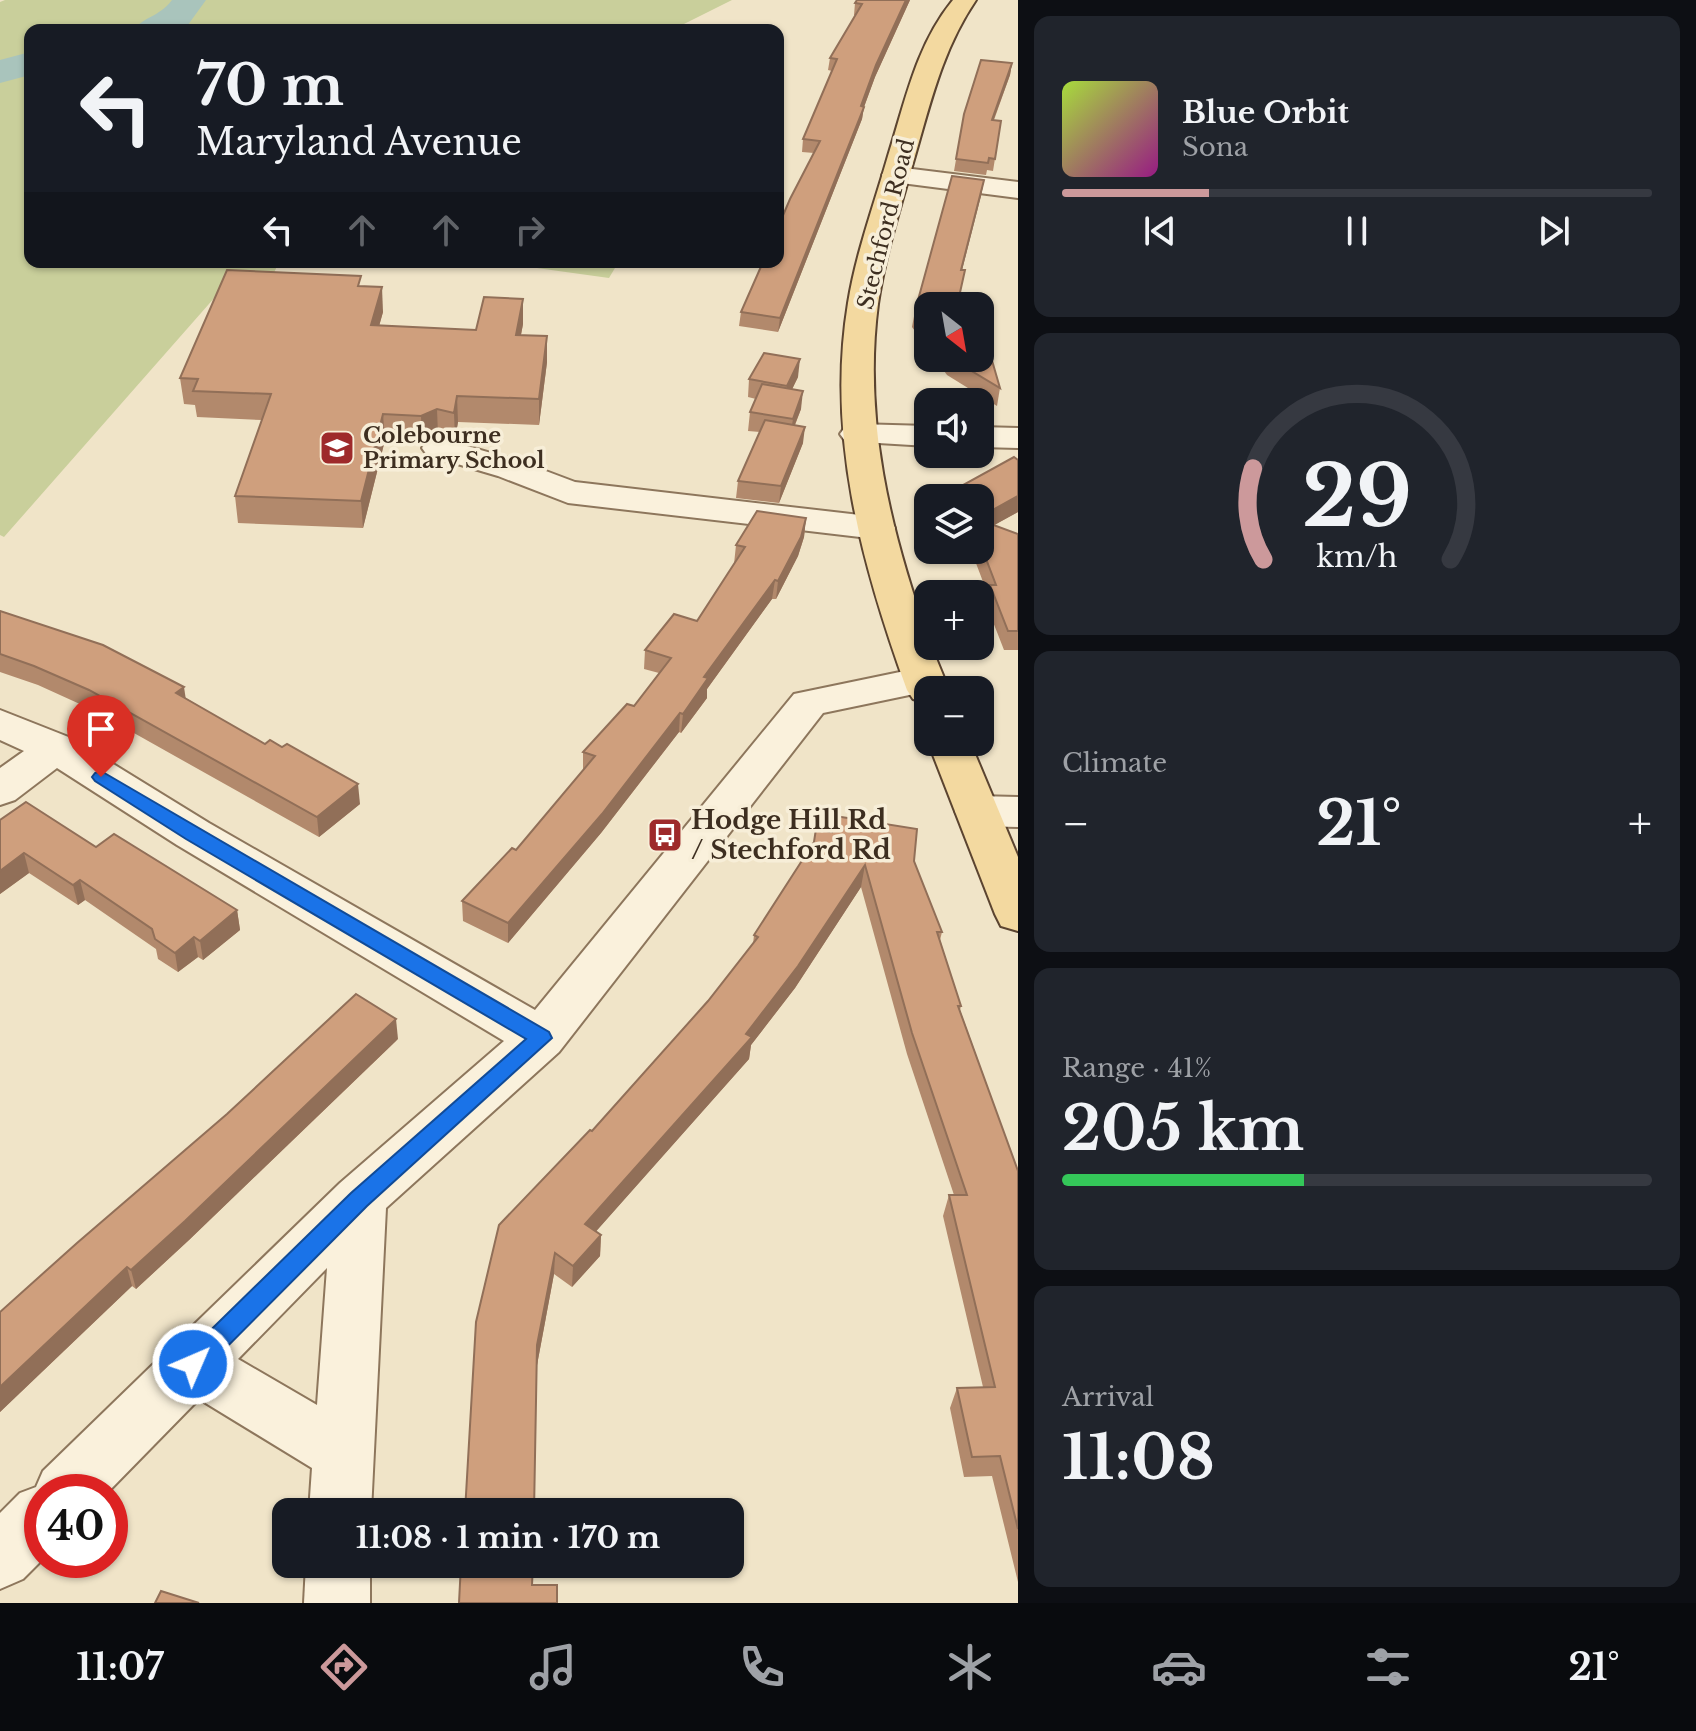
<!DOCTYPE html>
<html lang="en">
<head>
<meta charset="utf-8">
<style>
	:root { --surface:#171b24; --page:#20242c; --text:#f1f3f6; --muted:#9ea1a6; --line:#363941; --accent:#cc999b }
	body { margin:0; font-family:"Libre Baskerville",serif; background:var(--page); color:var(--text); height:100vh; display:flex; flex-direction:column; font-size:30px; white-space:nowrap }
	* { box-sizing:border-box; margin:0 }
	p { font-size:26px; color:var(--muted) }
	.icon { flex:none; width:44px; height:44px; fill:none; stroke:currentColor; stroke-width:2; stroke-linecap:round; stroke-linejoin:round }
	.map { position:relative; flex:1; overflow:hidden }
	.panel { display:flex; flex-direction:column; gap:16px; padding:16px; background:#0d0f14; width:678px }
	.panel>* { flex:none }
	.banner { position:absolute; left:24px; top:24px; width:760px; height:244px; border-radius:16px; box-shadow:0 2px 6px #0004; background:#171b24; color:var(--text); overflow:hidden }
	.needle { width:52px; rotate:149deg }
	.fabs { position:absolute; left:914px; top:292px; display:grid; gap:16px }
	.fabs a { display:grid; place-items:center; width:80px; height:80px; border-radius:16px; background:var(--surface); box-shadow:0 2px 6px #0004; font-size:40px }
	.speed { position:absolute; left:24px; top:1474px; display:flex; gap:16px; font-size:40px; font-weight:700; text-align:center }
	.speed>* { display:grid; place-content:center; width:104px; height:104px; border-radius:50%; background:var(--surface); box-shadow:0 2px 6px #0004; line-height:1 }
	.speed .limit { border:12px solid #d22; background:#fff; color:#111 }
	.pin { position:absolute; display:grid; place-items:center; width:68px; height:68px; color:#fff; margin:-82px -34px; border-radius:50% 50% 50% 0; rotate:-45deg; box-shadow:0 0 8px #0007 }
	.pin .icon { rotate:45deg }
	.me { position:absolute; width:88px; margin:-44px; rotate:45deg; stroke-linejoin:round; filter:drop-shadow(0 0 6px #0008) }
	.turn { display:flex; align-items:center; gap:28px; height:168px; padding:0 40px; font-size:36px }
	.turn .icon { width:104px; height:104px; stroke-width:2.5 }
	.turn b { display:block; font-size:56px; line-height:68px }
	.lanes { display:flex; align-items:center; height:76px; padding:0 40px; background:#0003; justify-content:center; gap:40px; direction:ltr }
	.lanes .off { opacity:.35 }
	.big { font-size:60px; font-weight:800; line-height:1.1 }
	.panel .tile { flex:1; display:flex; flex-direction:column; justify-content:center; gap:12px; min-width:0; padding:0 28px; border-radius:16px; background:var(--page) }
	.panel .dial { align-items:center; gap:0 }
	.dial svg { height:208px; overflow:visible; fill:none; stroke:var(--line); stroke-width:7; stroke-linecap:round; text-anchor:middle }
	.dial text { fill:var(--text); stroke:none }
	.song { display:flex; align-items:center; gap:24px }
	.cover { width:96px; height:96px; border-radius:12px; background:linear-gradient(135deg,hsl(80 70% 55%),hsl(310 70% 35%)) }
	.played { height:8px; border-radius:4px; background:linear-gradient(90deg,var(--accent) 25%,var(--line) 25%) }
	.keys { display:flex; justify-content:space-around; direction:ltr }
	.heat { display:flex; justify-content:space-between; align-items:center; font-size:44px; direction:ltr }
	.charge { height:12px; border-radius:6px; background:linear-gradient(90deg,#34c759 41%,var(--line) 0) }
	.trip { position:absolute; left:272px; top:1498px; width:472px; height:80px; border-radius:16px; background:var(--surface); box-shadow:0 2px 6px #0004; font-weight:800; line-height:80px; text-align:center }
	.tab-bar { display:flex; height:128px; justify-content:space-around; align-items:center; background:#090b0e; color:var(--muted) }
	.tab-bar .icon { width:56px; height:56px }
	.tab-bar .current { color:var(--accent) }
	.tab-bar b { font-size:36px; color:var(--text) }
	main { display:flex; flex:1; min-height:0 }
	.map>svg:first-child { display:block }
	.green { fill:#c9cf9b }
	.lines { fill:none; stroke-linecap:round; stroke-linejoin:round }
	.river { fill:#a9c4bc; fill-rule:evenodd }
	.minor-casing { stroke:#8d765c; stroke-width:4 }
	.major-casing { stroke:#5b4430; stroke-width:4 }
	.minor { fill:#faf1dc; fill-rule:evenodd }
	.major { fill:#f3d9a0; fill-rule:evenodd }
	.wall { fill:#b2896c }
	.shaded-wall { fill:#916f58 }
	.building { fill:#cf9f7d; stroke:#916f58; stroke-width:2 }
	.route { fill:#1a73e8; stroke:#114b97; stroke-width:2 }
	.labels { text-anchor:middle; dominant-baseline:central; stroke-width:7; stroke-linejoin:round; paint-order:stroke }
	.far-street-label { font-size:22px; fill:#3d2e20; stroke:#f7eed8 }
	.far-poi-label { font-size:22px; font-weight:bold; fill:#3d2e20; stroke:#f7eed8; text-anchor:start }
	.poi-label { font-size:26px; font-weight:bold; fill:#3d2e20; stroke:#f7eed8; text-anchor:start }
</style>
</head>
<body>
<main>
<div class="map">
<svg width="1018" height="1603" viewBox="0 0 1018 1603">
	<rect width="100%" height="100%" fill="#f0e4c8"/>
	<!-- green -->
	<g class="green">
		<path d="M 5,0 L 732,0 L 672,30 L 30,30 L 30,262 L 279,262 L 266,290 L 223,288 L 4,537 L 0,535 L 0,2 Z"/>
		<path d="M 494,262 L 607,262 L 618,263 L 609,278 Z"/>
	</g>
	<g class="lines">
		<!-- river -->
		<g class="river">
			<path d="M 172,0 L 206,0 L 185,29 L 134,30 C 144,16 158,18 172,0 Z"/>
			<path d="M 30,52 L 30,75 L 0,83 L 0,60 Z"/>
		</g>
		<defs>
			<g id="minor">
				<path d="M 896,167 L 1018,182 L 1018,198 L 886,181 L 882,175 L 886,169 Z"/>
				<path d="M 857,424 L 928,426 L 928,446 L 845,441 L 840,434 L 845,427 Z"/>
				<path d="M 980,427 L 1018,428 L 1018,448 L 980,447 Z"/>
				<path d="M 439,438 L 522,462 L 575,482 L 877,517 L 890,520 L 895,528 L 890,536 L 877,539 L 568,503 L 498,476 L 427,455 L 422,448 L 427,441 Z"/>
				<path d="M 924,667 L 938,671 L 944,680 L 938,689 L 823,713 L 559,1052 L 386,1208 L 371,1512 L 309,1512 L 312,1468 L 199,1399 L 108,1492 L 42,1492 L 42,1560 L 23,1579 L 0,1589 L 0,1513 L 20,1493 L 36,1487 L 43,1471 L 340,1183 L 504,1041 L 177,845 L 57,768 L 15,800 L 0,805 L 0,768 L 24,751 L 0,740 L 0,710 L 71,738 L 209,823 L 535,1010 L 794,694 ZM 327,1268 L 317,1405 L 238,1359 Z"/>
				<path d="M 977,796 L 1018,797 L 1018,827 L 977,826 L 961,822 L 955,811 L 961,800 Z"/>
				<path d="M 306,1564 L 370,1564 L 370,1603 L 304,1603 Z"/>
			</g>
			<g id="major">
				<path d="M 953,0 L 976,0 C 942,50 930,105 913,163 C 900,209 885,256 878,304 C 863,419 890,530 928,637 L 928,646 L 931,646 L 949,690 L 928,690 L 928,703 L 913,699 L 907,690 C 862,566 826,436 848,303 C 856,253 874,205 888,156 C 905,102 916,45 953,0 Z"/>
				<path d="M 928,742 L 970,742 L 1018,857 L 1018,931 L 1001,926 L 995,914 Z"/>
			</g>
		</defs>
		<!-- minor casing -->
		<use href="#minor" class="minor-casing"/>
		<!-- major casing -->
		<use href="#major" class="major-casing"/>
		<!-- minor -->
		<use href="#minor" class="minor"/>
		<!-- major -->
		<use href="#major" class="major"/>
	</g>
	<!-- wall -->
	<g class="wall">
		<path d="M 857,0 L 910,0 L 875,77 L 864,107 L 862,119 L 778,332 L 739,326 L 741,312 L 814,153 L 802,152 L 803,139 L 832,71 L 828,70 L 830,58 L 856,15 L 854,15 L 855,3 Z"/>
		<path d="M 1012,63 L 1010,75 L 994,120 L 1001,121 L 993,171 L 987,170 L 986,175 L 954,171 L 964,114 Z"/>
		<path d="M 984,180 L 981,196 L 928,306 L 928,349 L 912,327 L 915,311 Z"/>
		<path d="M 362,287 L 383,312 L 379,326 L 476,330 L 523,324 L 521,335 L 547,336 L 547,362 L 539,425 L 458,422 L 455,439 L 438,435 L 422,442 L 385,440 L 363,528 L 238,523 L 235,496 L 262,420 L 197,417 L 195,405 L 184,404 L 180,378 Z"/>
		<path d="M 935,358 L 980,358 L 1000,388 L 997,406 L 947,375 Z"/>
		<path d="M 798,377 L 792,389 L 801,409 L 795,425 L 803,443 L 779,503 L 736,498 L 738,481 L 760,432 L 748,431 L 750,412 L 756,399 L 748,397 L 749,379 Z"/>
		<path d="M 1018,460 L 1018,512 L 994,525 L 1018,534 L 1018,650 L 1004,650 L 986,604 L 988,595 L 971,550 L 980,550 L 980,498 L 960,498 L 963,485 Z"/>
		<path d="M 806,518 L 804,537 L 798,556 L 776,599 L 772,599 L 707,689 L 707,698 L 681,733 L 679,732 L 601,833 L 508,943 L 463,921 L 462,901 L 516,850 L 583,771 L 583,752 L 634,706 L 659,673 L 644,669 L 645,650 L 697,621 L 735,564 L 734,564 L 736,545 Z"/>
		<path d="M 0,611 L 186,698 L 360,804 L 319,837 L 93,710 L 38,685 L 0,672 Z"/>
		<path d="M 0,820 L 96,847 L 237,910 L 240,930 L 203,960 L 198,957 L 178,972 L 158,959 L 156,949 L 85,900 L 78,905 L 29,873 L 0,894 Z"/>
		<path d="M 814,842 L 914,861 L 942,932 L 940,940 L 961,1006 L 960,1010 L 1018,1171 L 1018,1582 L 992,1476 L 964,1477 L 950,1408 L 957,1388 L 983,1387 L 943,1216 L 949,1195 L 954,1195 L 907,1054 L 861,887 L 795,988 L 751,1045 L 749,1059 L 596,1231 L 601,1235 L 600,1256 L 572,1287 L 554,1274 L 537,1365 L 465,1512 L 592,1131 L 708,1001 L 753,944 L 754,935 Z"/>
		<path d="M 398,1039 L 189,1240 L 136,1289 L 132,1286 L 0,1412 L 0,1312 Z"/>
	</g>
	<!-- shaded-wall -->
	<g class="shaded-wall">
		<path d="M 906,0 L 910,0 L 875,77 L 864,107 L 862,119 L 778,332 L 780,318 L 876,65 Z"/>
		<path d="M 1012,63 L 1010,75 L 989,132 L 992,120 Z"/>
		<path d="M 984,180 L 981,196 L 958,286 L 961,270 Z"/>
		<path d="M 382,287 L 383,312 L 372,351 L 371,325 Z"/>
		<path d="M 523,299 L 523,324 L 516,360 L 516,335 Z"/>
		<path d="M 547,336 L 547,362 L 539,425 L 539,399 Z"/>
		<path d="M 800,359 L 798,377 L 785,404 L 787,386 Z"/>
		<path d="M 803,391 L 801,409 L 790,437 L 793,419 Z"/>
		<path d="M 457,396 L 458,422 L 455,439 L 454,413 Z"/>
		<path d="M 437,409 L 438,435 L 422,442 L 421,416 Z"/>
		<path d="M 383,414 L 385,440 L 363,528 L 361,501 Z"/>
		<path d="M 805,427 L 803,443 L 779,503 L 781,486 Z"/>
		<path d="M 1018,496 L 1018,512 L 980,533 L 980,517 Z"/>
		<path d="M 806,518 L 804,537 L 798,556 L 776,599 L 778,581 Z"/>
		<path d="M 775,580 L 772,599 L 707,689 L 707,698 L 681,733 L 683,714 L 704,677 Z"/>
		<path d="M 184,687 L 187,707 L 176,693 Z"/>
		<path d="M 680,713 L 679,732 L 601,833 L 508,943 L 508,923 Z"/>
		<path d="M 358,784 L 360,804 L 319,837 L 317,817 Z"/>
		<path d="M 24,853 L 29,873 L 0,894 L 0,871 Z"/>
		<path d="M 865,865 L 861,887 L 795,988 L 751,1045 L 749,1059 L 584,1245 L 585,1224 L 746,1034 Z"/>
		<path d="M 80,880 L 85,900 L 78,905 L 73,885 Z"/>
		<path d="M 237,910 L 240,930 L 203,960 L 200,941 Z"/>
		<path d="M 194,937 L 198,957 L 178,972 L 175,953 Z"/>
		<path d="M 396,1019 L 398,1039 L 189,1240 L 136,1289 L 131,1270 Z"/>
		<path d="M 601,1235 L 600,1256 L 572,1287 L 573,1266 Z"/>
		<path d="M 555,1253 L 554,1274 L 537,1365 L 537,1345 Z"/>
		<path d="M 127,1267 L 132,1286 L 0,1412 L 0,1387 Z"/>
	</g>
	<!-- building -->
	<g class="building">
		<path d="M 857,0 L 906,0 L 876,65 L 861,106 L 864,107 L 780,318 L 741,312 L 763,262 L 778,262 L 778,227 L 790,199 L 820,141 L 803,139 L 837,59 L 830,58 L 862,4 L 855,3 Z"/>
		<path d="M 981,60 L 1012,63 L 992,120 L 1001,121 L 995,159 L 989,158 L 988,163 L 956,159 L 964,114 Z"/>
		<path d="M 952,176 L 984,180 L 961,270 L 965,270 L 957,306 L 928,306 L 928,328 L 915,311 Z"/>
		<path d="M 227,270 L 361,276 L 358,286 L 382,287 L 371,325 L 476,330 L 484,297 L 523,299 L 516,335 L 547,336 L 539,399 L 457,396 L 454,413 L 437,409 L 421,416 L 383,414 L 361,501 L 235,496 L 271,394 L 193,391 L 198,379 L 180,378 Z"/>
		<path d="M 980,319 L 1000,388 L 950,358 L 980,358 Z"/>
		<path d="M 764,353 L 800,359 L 787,386 L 749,379 Z"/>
		<path d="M 762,384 L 803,391 L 793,419 L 750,412 Z"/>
		<path d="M 765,420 L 805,427 L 781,486 L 738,481 Z"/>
		<path d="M 1014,457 L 1018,460 L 1018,496 L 980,517 L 980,498 L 964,498 L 963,485 Z"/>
		<path d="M 757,511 L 806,518 L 801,537 L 778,581 L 775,580 L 704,677 L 708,678 L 683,714 L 680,713 L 602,814 L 508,923 L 462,901 L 512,848 L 516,850 L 595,756 L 583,752 L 627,704 L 634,706 L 671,658 L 645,650 L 674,614 L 697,621 L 745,547 L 736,545 Z"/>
		<path d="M 980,520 L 1018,534 L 1018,631 L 1008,631 L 990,585 L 996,585 L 980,543 Z"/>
		<path d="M 0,611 L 103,645 L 184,687 L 176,693 L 265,744 L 270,740 L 282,747 L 287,744 L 358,784 L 317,817 L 89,690 L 34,666 L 0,654 Z"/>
		<path d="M 26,802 L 96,847 L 114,834 L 237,910 L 200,941 L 194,937 L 175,953 L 155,939 L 152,929 L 80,880 L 73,885 L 24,853 L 0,871 L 0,820 Z"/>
		<path d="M 835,816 L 917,829 L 914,861 L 942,932 L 937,932 L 961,1006 L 958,1006 L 1018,1171 L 1018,1529 L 1000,1456 L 972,1457 L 957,1388 L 995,1387 L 949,1195 L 967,1195 L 912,1033 L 865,865 L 798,966 L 746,1034 L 752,1037 L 585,1224 L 601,1235 L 573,1266 L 555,1253 L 537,1345 L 534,1512 L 465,1512 L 476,1322 L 499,1225 L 590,1130 L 592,1131 L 708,1001 L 758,937 L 754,935 L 814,842 L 816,829 L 832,832 Z"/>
		<path d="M 356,994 L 396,1019 L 185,1221 L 131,1270 L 127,1267 L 0,1387 L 0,1312 L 77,1243 L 227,1114 Z"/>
		<path d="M 461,1564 L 533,1564 L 532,1585 L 557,1585 L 557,1603 L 459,1603 Z"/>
		<path d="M 161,1591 L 199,1603 L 155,1603 Z"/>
	</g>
	<!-- route -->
	<path class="route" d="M 101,771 L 549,1032 L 552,1038 L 367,1206 L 202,1372 L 193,1375 L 184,1372 L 181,1364 L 184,1356 L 351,1193 L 526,1039 L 186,839 L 95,781 L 92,777 L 95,773 Z"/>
	<!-- icons -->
	<defs>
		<symbol id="school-square" viewBox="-11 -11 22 22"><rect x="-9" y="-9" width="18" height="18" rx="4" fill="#9e2a2b" stroke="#f7eed8"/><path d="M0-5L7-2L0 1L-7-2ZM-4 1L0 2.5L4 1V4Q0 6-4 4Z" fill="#fff"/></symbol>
		<symbol id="bus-square" viewBox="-11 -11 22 22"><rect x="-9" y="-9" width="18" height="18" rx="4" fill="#9e2a2b" stroke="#f7eed8"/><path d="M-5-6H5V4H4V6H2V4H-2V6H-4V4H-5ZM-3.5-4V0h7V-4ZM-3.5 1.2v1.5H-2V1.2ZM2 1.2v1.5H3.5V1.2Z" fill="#fff"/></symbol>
	</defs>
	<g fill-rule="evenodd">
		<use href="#school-square" x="317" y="428" width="40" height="40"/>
		<use href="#bus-square" x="645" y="815" width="40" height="40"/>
	</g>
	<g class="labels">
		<!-- far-street labels -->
		<g class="far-street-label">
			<text transform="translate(886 224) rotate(-76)">Stechford Road</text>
		</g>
		<!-- far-poi labels -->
		<g class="far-poi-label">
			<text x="363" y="435">Colebourne<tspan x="363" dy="25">Primary School</tspan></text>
		</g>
		<!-- poi labels -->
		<g class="poi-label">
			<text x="691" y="820">Hodge Hill Rd<tspan x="691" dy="30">/ Stechford Rd</tspan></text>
		</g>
	</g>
</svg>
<div class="fabs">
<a><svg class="needle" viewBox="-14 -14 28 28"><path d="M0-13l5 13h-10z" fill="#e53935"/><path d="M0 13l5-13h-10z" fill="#9ea1a6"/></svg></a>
<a><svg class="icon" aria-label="sound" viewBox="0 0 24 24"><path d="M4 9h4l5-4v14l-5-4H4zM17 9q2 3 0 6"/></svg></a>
<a><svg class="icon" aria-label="layers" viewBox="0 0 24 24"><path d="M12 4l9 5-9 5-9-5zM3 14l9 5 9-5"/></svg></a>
<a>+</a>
<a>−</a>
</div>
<div class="speed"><div class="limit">40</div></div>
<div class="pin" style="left:101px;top:777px;background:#d93025"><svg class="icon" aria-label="arrive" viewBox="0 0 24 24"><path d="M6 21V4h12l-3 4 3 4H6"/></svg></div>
<svg class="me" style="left:193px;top:1364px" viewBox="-20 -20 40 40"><circle r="17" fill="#1a73e8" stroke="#fff" stroke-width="3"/><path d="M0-11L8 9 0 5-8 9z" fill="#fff"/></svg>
<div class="trip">11:08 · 1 min · 170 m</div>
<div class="banner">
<div class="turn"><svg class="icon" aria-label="left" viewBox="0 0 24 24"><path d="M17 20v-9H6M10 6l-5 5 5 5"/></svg><div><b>70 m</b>Maryland Avenue</div></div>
<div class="lanes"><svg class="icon" aria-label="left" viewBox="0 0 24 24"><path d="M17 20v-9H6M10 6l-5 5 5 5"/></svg><svg class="icon off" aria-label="ahead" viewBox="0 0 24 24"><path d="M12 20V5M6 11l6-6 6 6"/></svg><svg class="icon off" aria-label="ahead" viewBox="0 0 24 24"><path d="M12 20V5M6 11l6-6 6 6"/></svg><svg class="icon off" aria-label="right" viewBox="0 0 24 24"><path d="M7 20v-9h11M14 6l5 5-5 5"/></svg></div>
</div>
</div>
<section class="panel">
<div class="tile">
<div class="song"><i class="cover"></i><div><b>Blue Orbit</b><p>Sona</p></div></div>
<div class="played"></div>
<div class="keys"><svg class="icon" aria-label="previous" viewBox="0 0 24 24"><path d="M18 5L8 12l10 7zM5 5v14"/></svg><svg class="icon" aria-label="pause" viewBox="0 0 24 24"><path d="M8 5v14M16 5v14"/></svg><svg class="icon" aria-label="next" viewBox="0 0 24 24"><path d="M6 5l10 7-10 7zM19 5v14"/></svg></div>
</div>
<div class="tile dial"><svg viewBox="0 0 100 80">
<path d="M14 69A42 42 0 1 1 86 69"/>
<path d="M14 69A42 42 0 0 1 10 34" stroke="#cc999b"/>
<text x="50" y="56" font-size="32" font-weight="700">29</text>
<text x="50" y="72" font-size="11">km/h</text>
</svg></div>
<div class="tile"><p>Climate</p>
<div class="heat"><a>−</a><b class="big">21°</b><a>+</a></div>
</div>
<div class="tile"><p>Range · 41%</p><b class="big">205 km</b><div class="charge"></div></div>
<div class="tile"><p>Arrival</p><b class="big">11:08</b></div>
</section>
</main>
<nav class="tab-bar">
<b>11:07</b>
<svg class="icon current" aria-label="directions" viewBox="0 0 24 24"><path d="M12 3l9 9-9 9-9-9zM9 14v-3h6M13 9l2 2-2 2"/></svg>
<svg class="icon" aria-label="music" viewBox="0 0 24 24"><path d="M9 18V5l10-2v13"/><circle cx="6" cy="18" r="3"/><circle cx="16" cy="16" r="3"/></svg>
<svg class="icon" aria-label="phone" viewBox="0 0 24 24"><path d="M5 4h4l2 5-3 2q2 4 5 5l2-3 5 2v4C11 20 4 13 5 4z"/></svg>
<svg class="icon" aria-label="climate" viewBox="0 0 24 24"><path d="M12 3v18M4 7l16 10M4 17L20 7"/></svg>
<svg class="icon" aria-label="car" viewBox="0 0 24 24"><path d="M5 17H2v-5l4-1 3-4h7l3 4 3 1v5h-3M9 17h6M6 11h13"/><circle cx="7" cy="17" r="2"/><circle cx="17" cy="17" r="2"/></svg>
<svg class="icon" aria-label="filters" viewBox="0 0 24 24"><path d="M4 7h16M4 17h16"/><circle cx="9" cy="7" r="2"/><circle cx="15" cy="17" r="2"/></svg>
<b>21°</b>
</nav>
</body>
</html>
